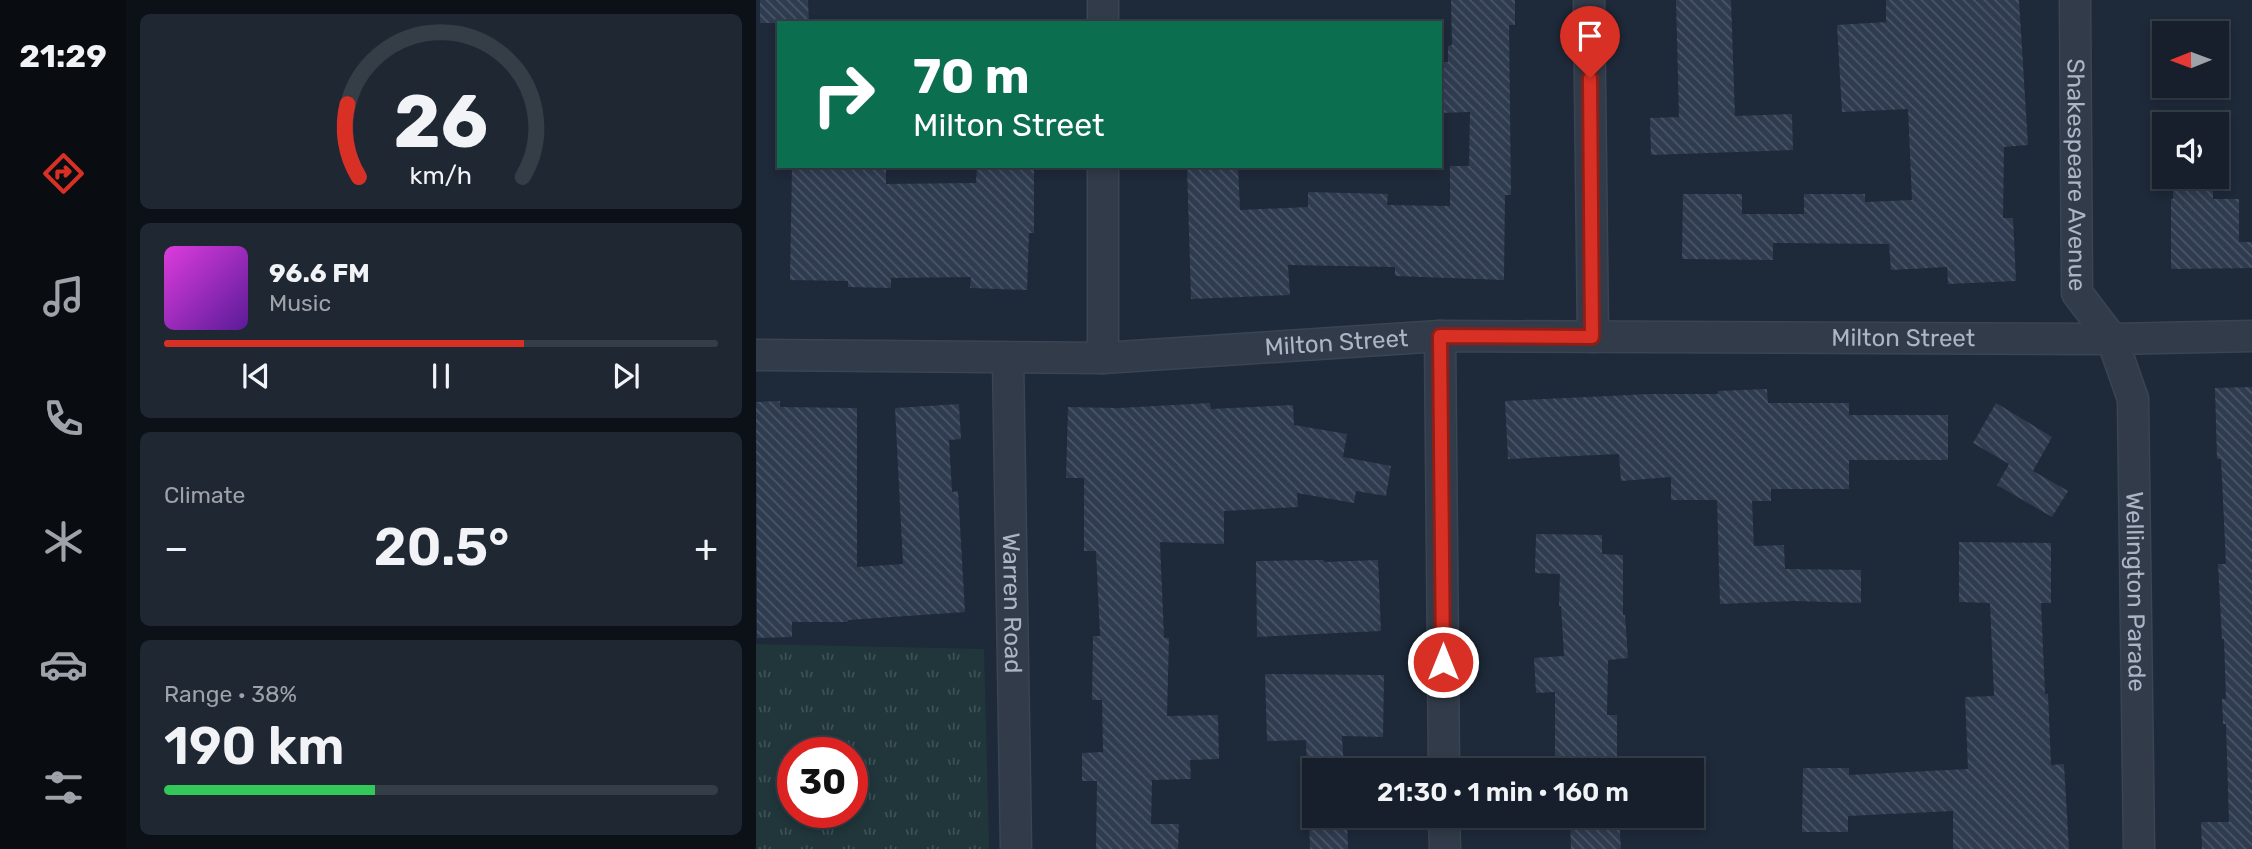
<!DOCTYPE html>
<html lang="en">
<head>
<meta charset="utf-8">
<style>
	:root { --surface:#161f2b; --page:#1f2733; --text:#f1f3f6; --muted:#9ea2a9; --line:#353d47; --accent:#d93025 }
	body { margin:0; font-family:Rubik,sans-serif; background:var(--page); color:var(--text); height:100vh; display:flex; flex-direction:column; font-size:26px; white-space:nowrap }
	* { box-sizing:border-box; margin:0 }
	p { font-size:23px; color:var(--muted) }
	.icon { flex:none; width:38px; height:38px; fill:none; stroke:currentColor; stroke-width:2; stroke-linecap:round; stroke-linejoin:round }
	.map { position:relative; flex:1; overflow:hidden }
	.panel { display:flex; flex-direction:column; gap:14px; padding:14px; background:#0c1118; width:630px }
	.panel>* { flex:none }
	.top-card { position:absolute; left:21px; top:21px; width:665px; height:147px; border-radius:0px; box-shadow:0 4px 10px #0003,0 0 0 2px var(--line); background:#0b6e4f; color:#fff; overflow:hidden }
	.needle { width:46px; rotate:269deg }
	.tools { position:absolute; left:1396px; top:21px; display:grid; gap:14px }
	.tools a { display:grid; place-items:center; width:77px; height:77px; border-radius:0px; background:var(--surface); box-shadow:0 4px 10px #0003,0 0 0 2px var(--line); font-size:35px }
	.speed { position:absolute; left:21px; top:737px; display:flex; gap:14px; font-size:35px; font-weight:700; text-align:center }
	.speed>* { display:grid; place-content:center; width:91px; height:91px; border-radius:50%; background:var(--surface); box-shadow:0 4px 10px #0003,0 0 0 2px var(--line); line-height:1 }
	.speed .limit { border:10px solid #d22; background:#fff; color:#111 }
	.pin { position:absolute; display:grid; place-items:center; width:60px; height:60px; color:#fff; margin:-72px -30px; border-radius:50% 50% 50% 0; rotate:-45deg; box-shadow:0 0 7px #0007 }
	.pin .icon { rotate:45deg }
	.me { position:absolute; width:77px; margin:-38px; rotate:0deg; stroke-linejoin:round; filter:drop-shadow(0 0 5px #0008) }
	.turn { display:flex; align-items:center; gap:24px; height:147px; padding:0 21px; font-size:32px }
	.turn .icon { width:91px; height:91px; stroke-width:2.5 }
	.turn b { display:block; font-size:49px; line-height:60px }
	.big { font-size:52px; font-weight:600; line-height:1.1 }
	.panel .tile { flex:1; display:flex; flex-direction:column; justify-content:center; gap:10px; min-width:0; padding:0 24px; border-radius:10px; background:var(--page) }
	.panel .dial { align-items:center; gap:0 }
	.dial svg { height:182px; overflow:visible; fill:none; stroke:var(--line); stroke-width:7; stroke-linecap:round; text-anchor:middle }
	.dial text { fill:var(--text); stroke:none }
	.song { display:flex; align-items:center; gap:21px }
	.cover { width:84px; height:84px; border-radius:10px; background:linear-gradient(135deg,hsl(300 70% 55%),hsl(270 70% 35%)) }
	.played { height:7px; border-radius:4px; background:linear-gradient(90deg,var(--accent) 65%,var(--line) 65%) }
	.keys { display:flex; justify-content:space-around; direction:ltr }
	.heat { display:flex; justify-content:space-between; align-items:center; font-size:38px; direction:ltr }
	.charge { height:10px; border-radius:5px; background:linear-gradient(90deg,#34c759 38%,var(--line) 0) }
	.trip { position:absolute; left:546px; top:758px; width:402px; height:70px; border-radius:0px; background:var(--surface); box-shadow:0 4px 10px #0003,0 0 0 2px var(--line); font-weight:600; line-height:70px; text-align:center }
	main { display:flex; flex:1; min-height:0 }
	.menu { display:flex; flex-direction:column; width:126px; justify-content:space-around; align-items:center; background:#090c11; color:var(--muted) }
	.menu .icon { width:49px; height:49px }
	.menu .selected { color:var(--accent) }
	.menu b { font-size:32px; color:var(--text) }
	.map>svg:first-child { display:block }
	.grass { fill:url(#grass-tufts); fill-rule:evenodd }
	.building { fill:url(#building-back-hatch) }
	.lines { fill:none; stroke-linecap:round; stroke-linejoin:round }
	.street-casing { stroke:#3b4452; stroke-width:33 }
	.street { stroke:#323b49; stroke-width:30 }
	.route-casing { stroke:#8d1f18; stroke-width:18 }
	.route { stroke:#d93025; stroke-width:12 }
	.labels { text-anchor:middle; dominant-baseline:central; stroke-width:7; stroke-linejoin:round; paint-order:stroke }
	.street-label { font-size:24px; fill:#acb5c6; stroke:#17202d }
</style>
</head>
<body>
<main>
<nav class="menu">
<b>21:29</b>
<svg class="icon selected" aria-label="directions" viewBox="0 0 24 24"><path d="M12 3l9 9-9 9-9-9zM9 14v-3h6M13 9l2 2-2 2"/></svg>
<svg class="icon" aria-label="music" viewBox="0 0 24 24"><path d="M9 18V5l10-2v13"/><circle cx="6" cy="18" r="3"/><circle cx="16" cy="16" r="3"/></svg>
<svg class="icon" aria-label="phone" viewBox="0 0 24 24"><path d="M5 4h4l2 5-3 2q2 4 5 5l2-3 5 2v4C11 20 4 13 5 4z"/></svg>
<svg class="icon" aria-label="climate" viewBox="0 0 24 24"><path d="M12 3v18M4 7l16 10M4 17L20 7"/></svg>
<svg class="icon" aria-label="car" viewBox="0 0 24 24"><path d="M5 17H2v-5l4-1 3-4h7l3 4 3 1v5h-3M9 17h6M6 11h13"/><circle cx="7" cy="17" r="2"/><circle cx="17" cy="17" r="2"/></svg>
<svg class="icon" aria-label="filters" viewBox="0 0 24 24"><path d="M4 7h16M4 17h16"/><circle cx="9" cy="7" r="2"/><circle cx="15" cy="17" r="2"/></svg>
</nav>
<section class="panel">
<div class="tile dial"><svg viewBox="0 0 100 80">
<path d="M14 69A42 42 0 1 1 86 69"/>
<path d="M14 69A42 42 0 0 1 9 37" stroke="#d93025"/>
<text x="50" y="56" font-size="32" font-weight="700">26</text>
<text x="50" y="72" font-size="11">km/h</text>
</svg></div>
<div class="tile">
<div class="song"><i class="cover"></i><div><b>96.6 FM</b><p>Music</p></div></div>
<div class="played"></div>
<div class="keys"><svg class="icon" aria-label="previous" viewBox="0 0 24 24"><path d="M18 5L8 12l10 7zM5 5v14"/></svg><svg class="icon" aria-label="pause" viewBox="0 0 24 24"><path d="M8 5v14M16 5v14"/></svg><svg class="icon" aria-label="next" viewBox="0 0 24 24"><path d="M6 5l10 7-10 7zM19 5v14"/></svg></div>
</div>
<div class="tile"><p>Climate</p>
<div class="heat"><a>−</a><b class="big">20.5°</b><a>+</a></div>
</div>
<div class="tile"><p>Range · 38%</p><b class="big">190 km</b><div class="charge"></div></div>
</section>
<div class="map">
<svg width="1496" height="849" viewBox="0 0 1496 849">
	<defs>
		<pattern id="grass-tufts" width="24" height="20" patternUnits="userSpaceOnUse" patternTransform="scale(1.75)"><rect width="24" height="20" fill="#20363a"/><path d="M3 7l-1-3M5 7V3M7 7l1-3M15 17l-1-3M17 17v-4M19 17l1-3" fill="none" stroke="#3e5155"/></pattern>
		<pattern id="building-back-hatch" width="6" height="6" patternUnits="userSpaceOnUse" patternTransform="scale(1.75)"><rect width="6" height="6" fill="#2f3c50"/><path d="M-1 5l2 2M0 0l6 6M5-1l2 2" fill="none" stroke="#4a5668"/></pattern>
	</defs>
	<rect width="100%" height="100%" fill="#1e2939"/>
	<!-- grass -->
	<path class="grass" d="M 0,644 L 228,649 L 233,849 L 0,849 ZM 37,752 L 96,752 L 96,812 L 37,812 Z"/>
	<!-- building -->
	<g class="building">
		<path d="M 4,0 L 52,0 L 53,23 L 4,23 Z"/>
		<path d="M 695,0 L 759,0 L 759,25 L 753,25 L 755,195 L 749,195 L 748,280 L 639,276 L 639,267 L 532,265 L 534,295 L 435,299 L 431,166 L 482,166 L 484,210 L 552,207 L 552,192 L 632,194 L 631,205 L 694,206 L 694,166 L 713,166 L 714,112 L 684,113 L 684,62 L 692,62 L 692,46 L 696,45 Z"/>
		<path d="M 920,0 L 975,0 L 979,116 L 1036,114 L 1037,150 L 895,155 L 894,118 L 923,117 Z"/>
		<path d="M 1130,0 L 1263,0 L 1272,145 L 1248,147 L 1247,218 L 1257,218 L 1260,281 L 1192,284 L 1191,267 L 1135,270 L 1133,244 L 1017,243 L 1017,260 L 926,259 L 927,194 L 986,194 L 986,214 L 1048,214 L 1048,194 L 1109,194 L 1109,202 L 1156,200 L 1152,109 L 1086,112 L 1081,25 L 1130,22 Z"/>
		<path d="M 36,166 L 130,166 L 130,184 L 220,183 L 221,166 L 278,166 L 278,233 L 273,233 L 271,290 L 214,288 L 215,277 L 135,278 L 135,288 L 92,287 L 92,281 L 34,280 Z"/>
		<path d="M 1418,177 L 1457,177 L 1457,199 L 1483,199 L 1483,242 L 1496,242 L 1496,268 L 1415,269 L 1415,199 L 1417,199 Z"/>
		<path d="M 1496,387 L 1496,849 L 1446,849 L 1445,822 L 1473,822 L 1470,724 L 1467,724 L 1466,699 L 1470,699 L 1468,639 L 1466,639 L 1462,564 L 1470,564 L 1465,459 L 1461,459 L 1459,388 Z"/>
		<path d="M 1011,389 L 1012,403 L 1093,403 L 1093,415 L 1192,415 L 1192,460 L 1093,460 L 1093,489 L 1015,489 L 1015,501 L 996,501 L 998,546 L 1028,545 L 1029,569 L 1105,570 L 1105,603 L 1038,601 L 964,604 L 961,500 L 915,500 L 915,477 L 865,481 L 863,454 L 752,459 L 749,401 L 894,394 L 962,394 L 962,391 Z"/>
		<path d="M 24,401 L 24,407 L 101,408 L 101,567 L 147,564 L 139,408 L 203,404 L 205,439 L 193,440 L 196,492 L 202,491 L 209,612 L 92,620 L 92,622 L 36,622 L 36,637 L 1,638 L 0,402 Z"/>
		<path d="M 454,403 L 455,409 L 537,405 L 538,425 L 591,434 L 587,457 L 635,466 L 630,496 L 600,491 L 598,503 L 541,493 L 542,507 L 468,511 L 468,544 L 404,542 L 408,638 L 413,638 L 411,716 L 462,715 L 463,759 L 434,760 L 435,779 L 396,780 L 395,824 L 423,824 L 422,849 L 340,849 L 341,781 L 326,781 L 326,753 L 347,752 L 346,700 L 336,700 L 337,636 L 344,636 L 340,551 L 328,551 L 328,478 L 310,478 L 312,407 L 363,408 Z"/>
		<path d="M 1240,403 L 1296,437 L 1277,471 L 1312,491 L 1296,517 L 1241,485 L 1253,464 L 1217,443 Z"/>
		<path d="M 780,534 L 846,535 L 846,554 L 867,555 L 867,615 L 869,615 L 872,658 L 852,660 L 851,715 L 861,715 L 861,760 L 799,761 L 799,692 L 780,693 L 778,658 L 808,656 L 805,606 L 803,606 L 804,574 L 779,573 Z"/>
		<path d="M 1203,542 L 1295,543 L 1295,603 L 1285,603 L 1289,694 L 1292,694 L 1295,765 L 1308,764 L 1313,849 L 1197,849 L 1197,811 L 1092,816 L 1092,832 L 1046,832 L 1047,768 L 1093,768 L 1093,775 L 1212,769 L 1209,697 L 1238,696 L 1234,603 L 1203,602 Z"/>
		<path d="M 568,560 L 568,562 L 622,560 L 625,631 L 501,637 L 500,561 Z"/>
		<path d="M 509,674 L 628,675 L 627,737 L 586,736 L 588,770 L 551,770 L 550,740 L 511,741 Z"/>
		<path d="M 553,816 L 591,816 L 592,849 L 554,849 Z"/>
		<path d="M 814,816 L 863,816 L 865,849 L 815,849 Z"/>
	</g>
	<g class="lines">
		<defs>
			<g id="street">
				<path d="M 347,0 L 347,23"/>
				<path d="M 833,0 L 837,337"/>
				<path id="s1" d="M 1319,0 L 1321,293 L 1356,339 L 1377,399 L 1383,849"/>
				<path d="M 347,166 L 347,358"/>
				<path d="M 684,336 L 688,770"/>
				<path id="s2" d="M 0,355 L 347,358 L 684,336 L 1356,339 L 1496,336"/>
				<path id="s3" d="M 252,358 L 260,849"/>
				<path d="M 688,816 L 689,849"/>
			</g>
		</defs>
		<!-- street casing -->
		<use href="#street" class="street-casing"/>
		<!-- street -->
		<use href="#street" class="street"/>
	</g>
	<g class="lines">
		<defs>
			<path id="route" d="M 687,662 L 684,336 L 836,337 L 834,78"/>
		</defs>
		<!-- route casing -->
		<use href="#route" class="route-casing"/>
		<!-- route -->
		<use href="#route" class="route"/>
	</g>
	<g class="labels">
		<!-- street labels -->
		<g class="street-label">
			<text stroke="none"><textPath href="#s1" startOffset="175">Shakespeare Avenue</textPath></text>
			<text stroke="none"><textPath href="#s2" startOffset="1148">Milton Street</textPath></text>
			<text stroke="none"><textPath href="#s2" startOffset="581">Milton Street</textPath></text>
			<text stroke="none"><textPath href="#s1" startOffset="607">Wellington Parade</textPath></text>
			<text stroke="none"><textPath href="#s3" startOffset="245">Warren Road</textPath></text>
		</g>
	</g>
</svg>
<div class="tools">
<a><svg class="needle" viewBox="-14 -14 28 28"><path d="M0-13l5 13h-10z" fill="#e53935"/><path d="M0 13l5-13h-10z" fill="#9ea2a9"/></svg></a>
<a><svg class="icon" aria-label="sound" viewBox="0 0 24 24"><path d="M4 9h4l5-4v14l-5-4H4zM17 9q2 3 0 6"/></svg></a>
</div>
<div class="speed"><div class="limit">30</div></div>
<div class="pin" style="left:834px;top:78px;background:#d93025"><svg class="icon" aria-label="arrive" viewBox="0 0 24 24"><path d="M6 21V4h12l-3 4 3 4H6"/></svg></div>
<svg class="me" style="left:687px;top:662px" viewBox="-20 -20 40 40"><circle r="17" fill="#d93025" stroke="#fff" stroke-width="3"/><path d="M0-11L8 9 0 5-8 9z" fill="#fff"/></svg>
<div class="trip">21:30 · 1 min · 160 m</div>
<div class="top-card">
<div class="turn"><svg class="icon" aria-label="right" viewBox="0 0 24 24"><path d="M7 20v-9h11M14 6l5 5-5 5"/></svg><div><b>70 m</b>Milton Street</div></div>
</div>
</div>
</main>
</body>
</html>
